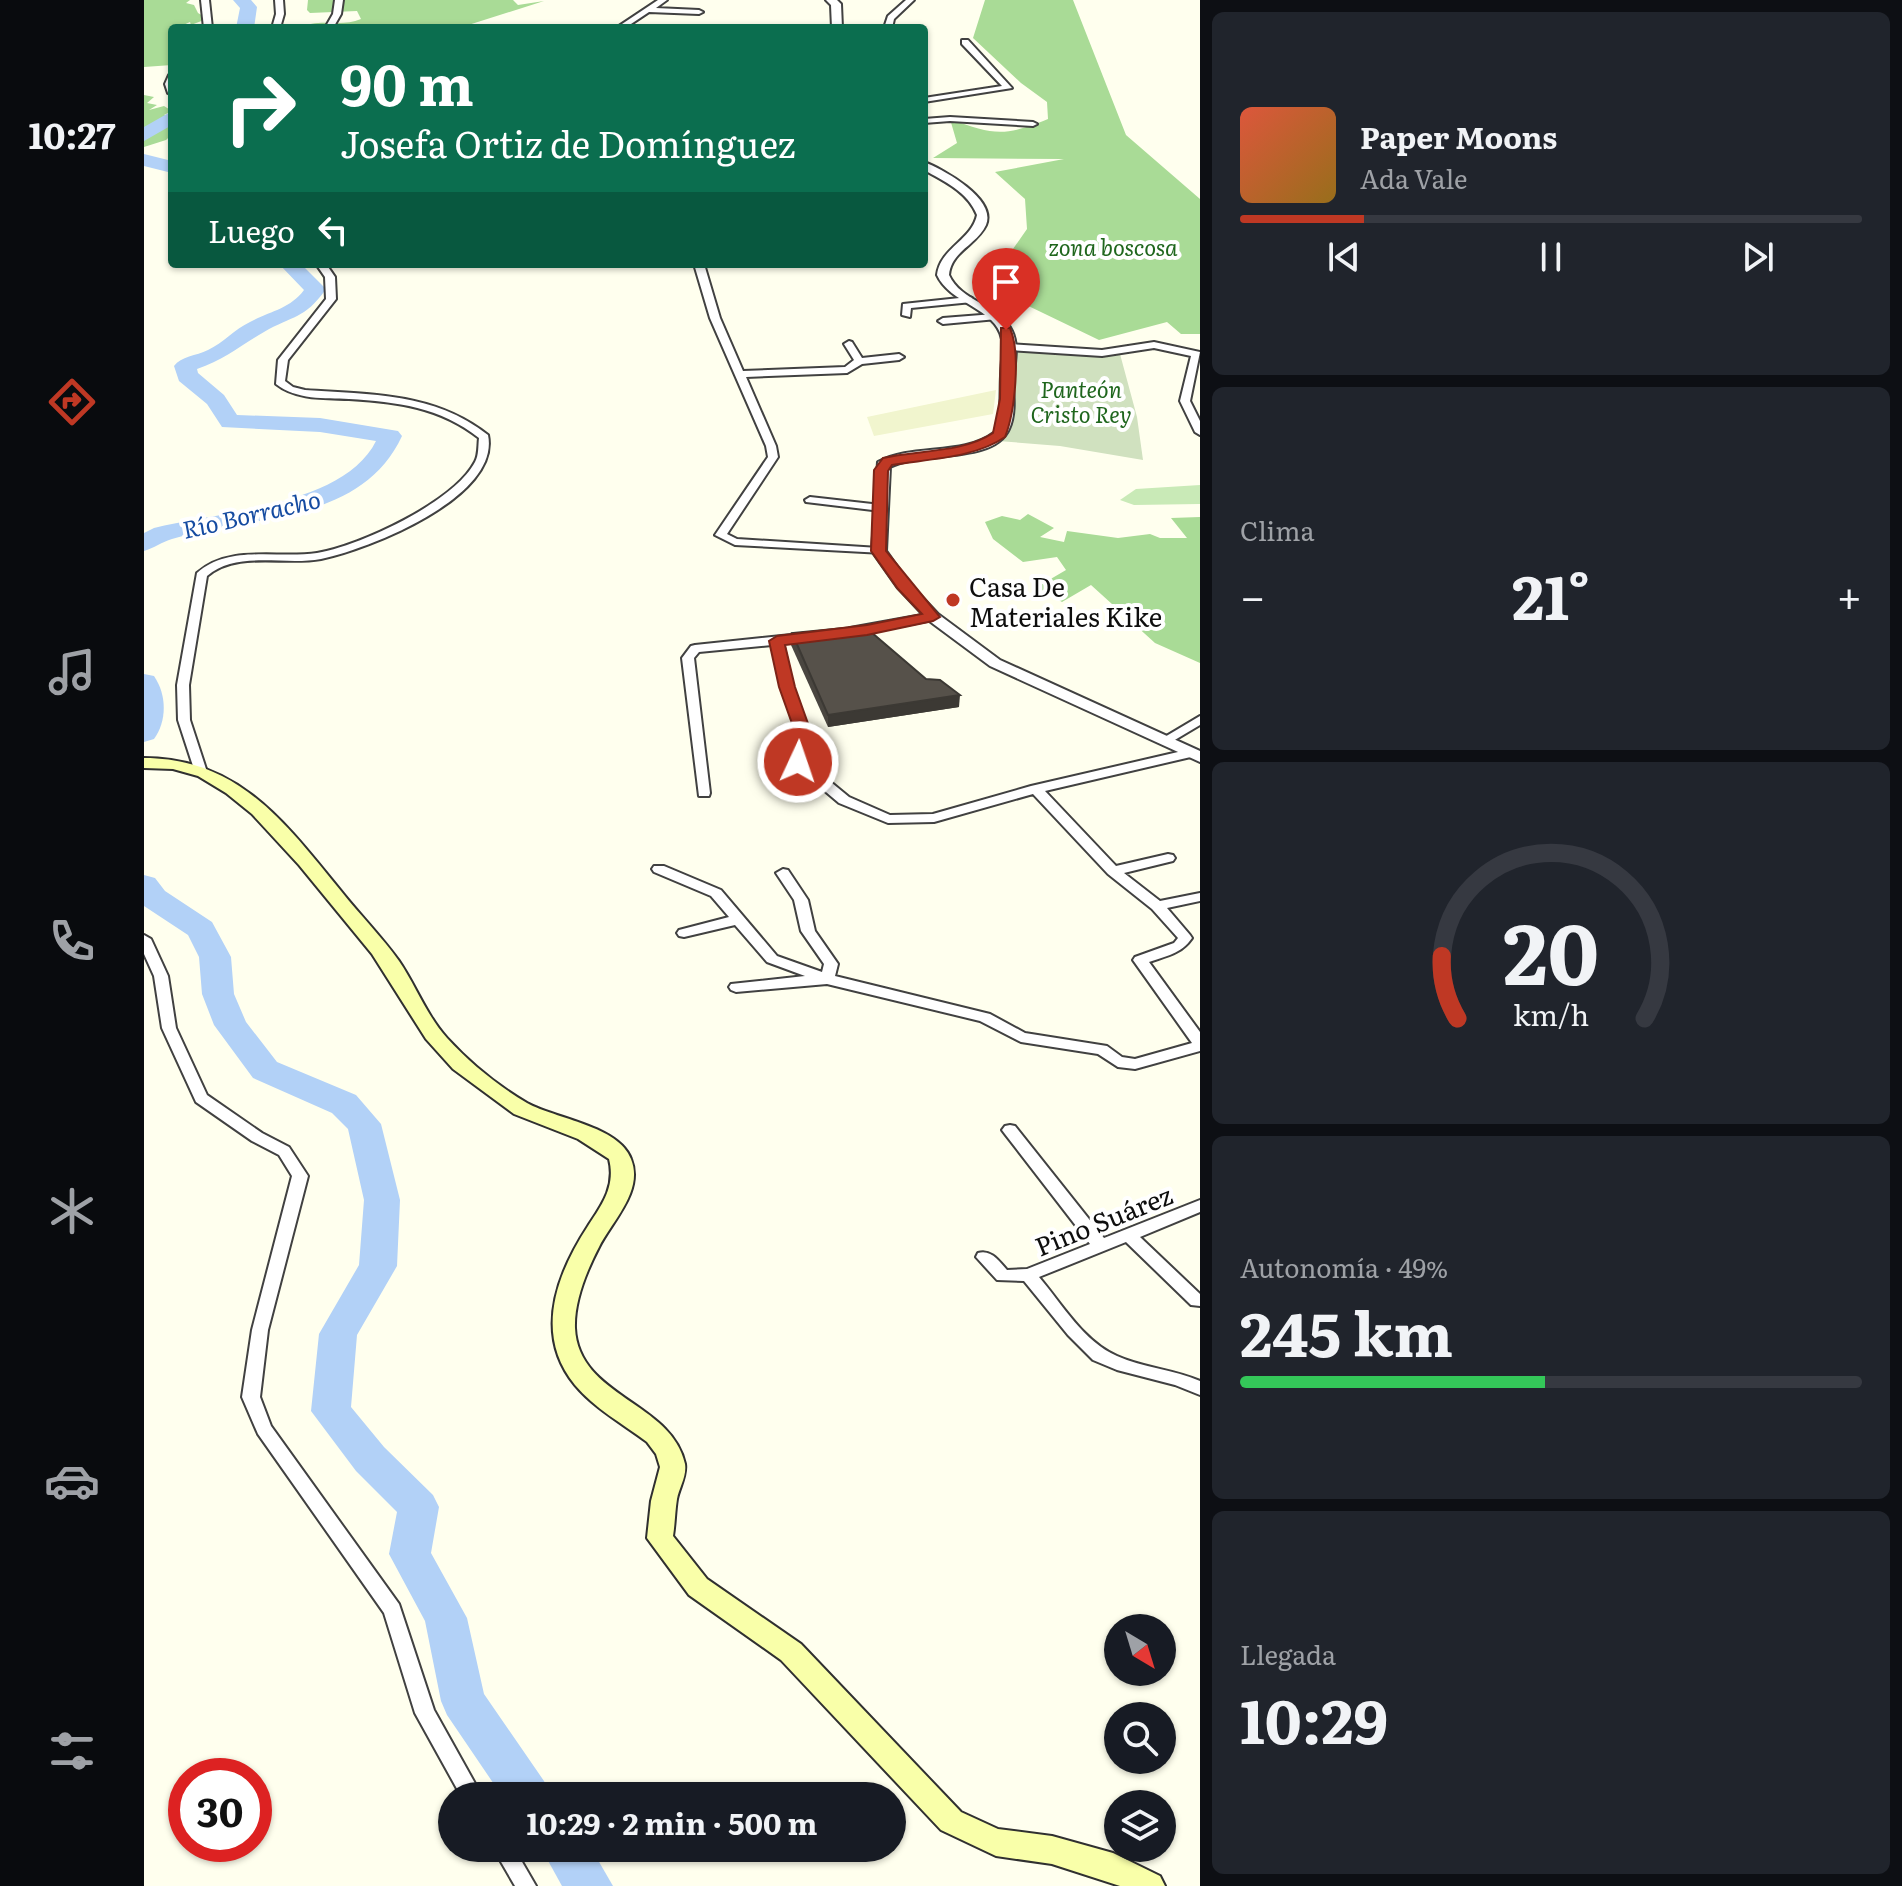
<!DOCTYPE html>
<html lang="es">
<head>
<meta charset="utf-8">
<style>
	:root { --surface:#171b24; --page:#20242c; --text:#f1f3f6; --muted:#9ea1a6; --line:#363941; --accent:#bf3824 }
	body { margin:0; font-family:Literata,serif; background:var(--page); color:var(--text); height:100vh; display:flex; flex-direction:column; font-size:30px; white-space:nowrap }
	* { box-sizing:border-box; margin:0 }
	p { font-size:26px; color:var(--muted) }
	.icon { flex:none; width:44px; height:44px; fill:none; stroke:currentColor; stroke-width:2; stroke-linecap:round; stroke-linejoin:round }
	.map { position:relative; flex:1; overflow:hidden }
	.side { display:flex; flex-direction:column; gap:12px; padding:12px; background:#0d0f14; width:702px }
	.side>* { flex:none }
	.banner { position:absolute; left:24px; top:24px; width:760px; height:244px; border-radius:8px; box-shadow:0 2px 6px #0004; background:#0b6e4f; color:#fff; overflow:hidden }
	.needle { width:52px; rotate:142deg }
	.buttons { position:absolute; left:960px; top:1614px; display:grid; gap:16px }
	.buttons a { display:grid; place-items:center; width:72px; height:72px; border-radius:50%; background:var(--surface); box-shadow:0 2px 6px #0004; font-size:40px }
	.speed { position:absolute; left:24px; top:1758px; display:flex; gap:16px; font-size:40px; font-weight:700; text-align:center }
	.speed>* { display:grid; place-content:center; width:104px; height:104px; border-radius:50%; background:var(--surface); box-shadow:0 2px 6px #0004; line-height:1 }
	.speed .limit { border:12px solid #d22; background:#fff; color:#111 }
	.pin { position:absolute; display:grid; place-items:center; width:68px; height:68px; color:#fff; margin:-82px -34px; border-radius:50% 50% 50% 0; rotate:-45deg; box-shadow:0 0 8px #0007 }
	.pin .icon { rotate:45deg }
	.me { position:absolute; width:88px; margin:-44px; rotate:3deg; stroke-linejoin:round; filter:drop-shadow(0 0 6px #0008) }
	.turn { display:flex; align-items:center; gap:28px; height:168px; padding:0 40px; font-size:36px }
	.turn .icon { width:104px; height:104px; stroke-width:2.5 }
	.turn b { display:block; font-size:56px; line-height:68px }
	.then { display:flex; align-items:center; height:76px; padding:0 40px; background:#0003; gap:16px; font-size:30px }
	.big { font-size:60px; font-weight:700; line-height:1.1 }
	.side .widget { flex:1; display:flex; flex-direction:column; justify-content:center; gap:12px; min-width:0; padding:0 28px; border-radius:12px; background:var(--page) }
	.side .dial { align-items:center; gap:0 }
	.dial svg { height:208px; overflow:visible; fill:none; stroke:var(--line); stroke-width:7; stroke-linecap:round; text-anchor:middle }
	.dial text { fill:var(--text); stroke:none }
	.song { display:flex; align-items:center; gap:24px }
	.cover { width:96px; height:96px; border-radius:12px; background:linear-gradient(135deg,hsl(10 70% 55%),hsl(40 70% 35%)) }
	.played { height:8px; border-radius:4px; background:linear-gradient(90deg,var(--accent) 20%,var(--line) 20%) }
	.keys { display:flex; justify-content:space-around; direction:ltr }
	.heat { display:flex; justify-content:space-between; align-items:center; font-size:44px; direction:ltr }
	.charge { height:12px; border-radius:6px; background:linear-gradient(90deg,#34c759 49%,var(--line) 0) }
	.trip { position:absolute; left:294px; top:1782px; width:468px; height:80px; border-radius:40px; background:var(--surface); box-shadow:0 2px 6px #0004; font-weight:700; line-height:80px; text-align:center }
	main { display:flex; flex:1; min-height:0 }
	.dock { display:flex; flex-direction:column; width:144px; justify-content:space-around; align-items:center; background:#090b0e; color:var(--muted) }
	.dock .icon { width:56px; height:56px }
	.dock .current { color:var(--accent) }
	.dock b { font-size:36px; color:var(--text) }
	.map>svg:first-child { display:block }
	.farmland { fill:#f1f5ce }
	.green { fill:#c9eab7 }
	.forest { fill:#a9db96 }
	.cemetery { fill:#d0e1bf }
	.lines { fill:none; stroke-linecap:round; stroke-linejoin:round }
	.river { fill:#b2d1f7; fill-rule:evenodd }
	.minor-casing { stroke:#414141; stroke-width:4 }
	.tertiary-casing { stroke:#414141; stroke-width:4 }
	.secondary-casing { stroke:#303030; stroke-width:4 }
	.minor { fill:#fff; fill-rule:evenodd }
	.tertiary { fill:#fff; fill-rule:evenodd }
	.secondary { fill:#f9ffa9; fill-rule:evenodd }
	.wall { fill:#4a4640 }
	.shaded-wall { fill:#3c3934 }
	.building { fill:#56514a; stroke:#3c3934; stroke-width:2 }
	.route { fill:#bf3824; stroke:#7c2417; stroke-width:2 }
	.poi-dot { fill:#bf3824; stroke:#fff; stroke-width:3 }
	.labels { text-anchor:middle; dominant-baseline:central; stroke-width:8; stroke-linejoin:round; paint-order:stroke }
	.far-park-label { font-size:22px; font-style:italic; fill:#1f661d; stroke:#fff }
	.far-water-label { font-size:24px; font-style:italic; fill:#154ba1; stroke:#fff }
	.poi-label { font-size:26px; fill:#0e0e0e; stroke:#fff; text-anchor:start }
	.street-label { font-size:26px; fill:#0e0e0e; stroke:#fff }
</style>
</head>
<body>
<main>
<nav class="dock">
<b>10:27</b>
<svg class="icon current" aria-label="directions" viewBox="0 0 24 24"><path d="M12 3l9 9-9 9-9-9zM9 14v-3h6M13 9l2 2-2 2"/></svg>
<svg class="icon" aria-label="music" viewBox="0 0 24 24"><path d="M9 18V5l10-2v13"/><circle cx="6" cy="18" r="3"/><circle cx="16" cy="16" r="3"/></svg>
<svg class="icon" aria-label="phone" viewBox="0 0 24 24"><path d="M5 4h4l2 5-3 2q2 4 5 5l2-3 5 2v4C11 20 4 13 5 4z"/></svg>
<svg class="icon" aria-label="climate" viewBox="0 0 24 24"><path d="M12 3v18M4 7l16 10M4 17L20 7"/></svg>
<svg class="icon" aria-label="car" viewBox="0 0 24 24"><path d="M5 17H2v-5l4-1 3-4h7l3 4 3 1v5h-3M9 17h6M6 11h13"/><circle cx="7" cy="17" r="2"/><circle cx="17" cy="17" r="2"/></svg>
<svg class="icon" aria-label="filters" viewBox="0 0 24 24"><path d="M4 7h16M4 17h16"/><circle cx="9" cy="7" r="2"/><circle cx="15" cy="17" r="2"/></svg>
</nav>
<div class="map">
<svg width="1056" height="1886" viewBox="0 0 1056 1886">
	<rect width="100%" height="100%" fill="#ffe"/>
	<!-- farmland -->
	<path class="farmland" d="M 852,390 L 849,414 L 730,436 L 723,417 Z"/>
	<!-- green -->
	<path class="green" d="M 1056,485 L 1056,504 L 990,505 L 976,500 L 992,489 Z"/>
	<!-- forest -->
	<g class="forest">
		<path d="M 0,0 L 46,0 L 42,3 L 50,5 L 54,13 L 59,16 L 60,20 L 47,25 L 46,22 L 37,26 L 39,28 L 28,28 L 28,65 L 0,67 Z"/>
		<path d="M 164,0 L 369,0 L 374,5 L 400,1 L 318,27 L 156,28 C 175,17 196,28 217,19 L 213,11 L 166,13 L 163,10 Z"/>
		<path d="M 841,0 L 929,0 L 982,135 L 1056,199 L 1056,334 L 1037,334 L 1023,322 L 955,340 L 843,286 L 883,229 L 881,199 L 851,172 L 920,159 L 789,158 L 813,143 L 806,119 C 850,135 860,137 904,119 L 903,102 L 877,83 L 829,38 Z"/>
		<path d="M 0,95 L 10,97 L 3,103 L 13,105 L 5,110 L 20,106 L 28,111 L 20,115 L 28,115 L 28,134 L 22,140 L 0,147 Z"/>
		<path d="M 884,514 L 910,528 L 896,537 L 920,542 L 923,531 L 974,538 L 1006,534 L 1016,538 L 1043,538 L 1027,518 L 1056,517 L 1056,663 L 1011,643 L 947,585 L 918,602 L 893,587 L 922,570 L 913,557 L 879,562 L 849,539 L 841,522 L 858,516 L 876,520 Z"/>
	</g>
	<!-- cemetery -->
	<path class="cemetery" d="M 866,348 L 976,354 L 993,417 L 999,460 L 916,446 L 854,441 Z"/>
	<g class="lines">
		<!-- river -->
		<g class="river">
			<path d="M 89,0 L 107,0 L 113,7 L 110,28 L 92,28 L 96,8 Z"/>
			<path d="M 28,111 L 28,125 L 0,141 L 0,127 Z"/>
			<path d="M 0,154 L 28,161 L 28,173 L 0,166 Z"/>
			<path d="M 135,264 L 157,264 L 182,289 C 160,320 149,315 120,332 C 96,346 80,360 53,369 L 54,373 L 80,395 L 93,415 L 176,418 L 254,431 L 258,436 C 217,524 108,515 28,539 C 18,542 10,548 0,551 L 0,533 L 10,528 C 73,512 200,506 232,441 L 176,432 L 78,427 L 63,404 L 35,381 L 30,366 C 37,356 52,356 64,350 C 79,343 91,329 106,322 C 126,311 146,309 160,290 Z"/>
			<path d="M 0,674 L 10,676 C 23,695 23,721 10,739 L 0,742 Z"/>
			<path d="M 0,875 L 11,878 L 21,891 L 68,922 L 87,957 L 90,994 L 102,1022 L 133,1062 L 212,1095 L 237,1124 L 256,1200 L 253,1266 L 213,1335 L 207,1407 L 240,1447 L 289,1495 L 295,1507 L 287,1553 L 323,1618 L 340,1694 L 400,1781 L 407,1796 L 358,1796 L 303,1715 L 297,1701 L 281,1621 L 245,1554 L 253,1512 L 212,1471 L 167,1411 L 175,1334 L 215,1265 L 220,1200 L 204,1129 L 188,1113 L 109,1078 L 70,1025 L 58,994 L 55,957 L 44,935 L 0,906 Z"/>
			<path d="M 397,1848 L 447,1848 L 469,1886 L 418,1886 Z"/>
		</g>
		<defs>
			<g id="minor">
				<path d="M 57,0 L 65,0 L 68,28 L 60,28 Z"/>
				<path d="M 131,0 L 139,0 L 140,14 L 136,28 L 128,28 L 132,14 Z"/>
				<path d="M 191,0 L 199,0 L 197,14 L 189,28 L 181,28 L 189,14 Z"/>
				<path d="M 514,0 L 523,0 L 512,8 L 555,10 L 559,12 L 555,14 L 505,12 L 481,28 L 472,28 Z"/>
				<path d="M 762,0 L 770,0 L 750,19 L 748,28 L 740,28 L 744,16 Z"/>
				<path d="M 818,40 L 824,40 L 868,88 L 780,102 L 780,98 L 858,86 L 818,44 Z"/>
				<path d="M 25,75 L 28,75 L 28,95 L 24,93 L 21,84 Z"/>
				<path d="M 806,117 L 889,122 L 893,124 L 889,126 L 806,121 L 780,123 L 780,119 Z"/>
				<path d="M 172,264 L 182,264 L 191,277 L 192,299 L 144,360 L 141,381 L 149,387 L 161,390 C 227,395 290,392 344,435 C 357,497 225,549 177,559 C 140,566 93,550 63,576 L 45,685 L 46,720 L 62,769 L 56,773 L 50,769 L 34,720 L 33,685 L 53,573 C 86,544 133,559 173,553 C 216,546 310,502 331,462 C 335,455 334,446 335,438 C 296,407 253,402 205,399 C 181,398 152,400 132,384 L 134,360 L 182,299 L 181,277 Z"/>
				<path d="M 550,264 L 560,264 L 576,318 L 599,371 L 701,367 L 710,360 L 700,344 L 705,341 L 708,342 L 718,358 L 755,354 L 760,357 L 755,360 L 718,364 L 703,373 L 602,377 L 632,446 L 634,457 L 583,534 L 593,539 L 735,548 L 741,551 L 739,553 L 591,545 L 571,535 L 624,457 L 622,446 L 566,318 Z"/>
				<path d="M 825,297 L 828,298 L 828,302 L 767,308 L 766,317 L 758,315 L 759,304 Z"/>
				<path d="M 850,314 L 855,317 L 853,319 L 799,324 L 794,321 L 799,318 Z"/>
				<path d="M 1010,342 L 1056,352 L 1046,401 L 1056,421 L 1056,435 L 1051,432 L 1036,401 L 1047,356 L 1010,348 L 958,356 L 865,350 L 860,347 L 865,344 L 958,350 Z"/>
				<path d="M 666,497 L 737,505 L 742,508 L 737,511 L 662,502 L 661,500 Z"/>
				<path d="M 789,613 L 795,617 L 793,619 L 706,636 L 700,632 L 706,628 Z"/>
				<path d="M 666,633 L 670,634 L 670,640 L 639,643 L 649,687 L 665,732 L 657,751 L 660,760 L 705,797 L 746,815 L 789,814 L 887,786 L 1047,749 L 1051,750 L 1053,753 L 1051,756 L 901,791 L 972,866 L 1024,854 L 1029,855 L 1031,858 L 1029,861 L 980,873 L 1016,901 L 1056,893 L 1056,901 L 1023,908 L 1046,935 L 1048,938 C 1037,954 1022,956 1005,962 L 1056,1032 L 1056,1051 L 991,1069 L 974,1067 L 954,1054 L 877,1042 L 836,1021 L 683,984 L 592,992 L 587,990 L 585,987 L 587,984 L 661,976 L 623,962 L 591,925 L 540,937 L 535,936 L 533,933 L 535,930 L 585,917 L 567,896 L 510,872 L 508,869 L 510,866 L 520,866 L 577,890 L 633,956 L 678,972 L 680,964 L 657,931 L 650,900 L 632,873 L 639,869 L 644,870 L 664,900 L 671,931 L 694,964 L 691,976 L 846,1014 L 881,1033 L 963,1046 L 978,1057 L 991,1059 L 1048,1043 L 989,960 L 991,957 L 1030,943 L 1034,938 L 1008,909 L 964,874 L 889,794 L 790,822 L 744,823 L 695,803 L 650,765 L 645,751 L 653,732 L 637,687 L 628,645 L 555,652 L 550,658 L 566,793 L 565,796 L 555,796 L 538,658 L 547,646 L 551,645 Z"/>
				<path d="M 1056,716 L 1056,725 L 1024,744 L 1020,745 L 1014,741 Z"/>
				<path d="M 0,935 L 7,939 L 24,976 L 32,1028 L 63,1095 L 118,1133 L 145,1147 L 164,1176 L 124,1330 L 116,1397 L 127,1426 L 255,1604 L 290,1710 L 338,1796 L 317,1796 L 271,1713 L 240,1613 L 114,1434 L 98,1397 L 108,1330 L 148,1176 L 135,1155 L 108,1141 L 52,1102 L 18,1028 L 10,976 L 0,954 Z"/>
				<path d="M 866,1125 L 871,1126 L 960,1238 L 1056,1200 L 1056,1212 L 996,1237 L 1056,1294 L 1056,1306 L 1047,1305 L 982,1242 L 895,1277 C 918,1304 940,1342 973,1356 C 999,1368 1029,1369 1056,1381 L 1056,1395 L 1031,1385 L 973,1370 L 949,1360 L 924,1335 L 880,1281 L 853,1280 L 832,1257 L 834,1253 C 847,1249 855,1261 863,1270 L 883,1269 L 946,1244 L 861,1134 L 858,1130 L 861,1126 Z"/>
				<path d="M 349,1848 L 370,1848 L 392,1886 L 371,1886 Z"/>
			</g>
			<g id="tertiary">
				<path d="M 682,0 L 693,0 L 697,4 L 698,28 L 688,28 L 687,5 Z"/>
				<path d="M 780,162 C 799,169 853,199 842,225 C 833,245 807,251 805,275 C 817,302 855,304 868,331 C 876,347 869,369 869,386 C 870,400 871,416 865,429 C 850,464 776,451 746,467 L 742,551 L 764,582 L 794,614 L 856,660 L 1056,751 L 1056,762 L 846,666 L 784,620 L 754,588 L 728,551 L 734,462 C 770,443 818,457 851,432 C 858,414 856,395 857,376 C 857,364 860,351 858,339 C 852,308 806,304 793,275 C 796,248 828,240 833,215 C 824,192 800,181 780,170 Z"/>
			</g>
			<path id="secondary" d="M 0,758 C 95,758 142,824 197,891 C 216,915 238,937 255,961 C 272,986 283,1016 303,1038 C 326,1063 354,1086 383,1103 C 412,1119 475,1126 487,1159 C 500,1191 468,1221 455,1247 C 443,1270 430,1301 431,1328 C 434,1397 528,1402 541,1464 C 543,1476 535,1488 533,1499 C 531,1511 531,1524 529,1536 L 563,1579 L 657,1644 L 817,1812 L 854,1829 L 908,1836 L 969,1853 L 1016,1876 L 1021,1886 L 976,1886 L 908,1864 L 852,1856 L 797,1830 L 637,1660 L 545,1595 L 503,1538 L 507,1501 L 516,1467 L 512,1454 L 503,1442 C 479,1424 450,1408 431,1385 C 390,1335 412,1275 444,1226 C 458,1205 472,1186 465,1159 L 434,1139 L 370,1114 L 309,1069 L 282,1039 L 228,954 L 155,865 L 108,814 L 82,793 L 54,776 L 29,769 L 0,768 Z"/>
		</defs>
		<!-- minor casing -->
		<use href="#minor" class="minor-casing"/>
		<!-- tertiary casing -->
		<use href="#tertiary" class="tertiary-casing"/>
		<!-- secondary casing -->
		<use href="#secondary" class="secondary-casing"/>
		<!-- minor -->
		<use href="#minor" class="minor"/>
		<!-- tertiary -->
		<use href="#tertiary" class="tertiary"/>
		<!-- secondary -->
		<use href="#secondary" class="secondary"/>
	</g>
	<!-- wall -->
	<path class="wall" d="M 648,633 L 782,679 L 815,707 L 684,727 L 647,645 Z"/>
	<!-- shaded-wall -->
	<path class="shaded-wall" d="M 816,695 L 815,707 L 684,727 L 684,715 Z"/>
	<!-- building -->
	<path class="building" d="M 720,626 L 782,679 L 796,680 L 816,695 L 684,715 L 648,633 Z"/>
	<!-- route -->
	<path class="route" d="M 857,328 L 866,328 C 877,353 871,412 861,437 C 831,458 784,459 748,465 L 744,471 L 742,551 L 796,617 L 789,621 L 723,635 L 641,645 L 651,687 L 667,732 L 660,751 L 662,762 L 660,765 L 648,765 L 643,751 L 651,732 L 635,687 L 625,641 L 633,636 L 723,625 L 778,614 L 754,589 L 727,551 L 730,470 L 739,458 C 774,450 819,453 849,433 L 856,399 Z"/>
	<!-- markers -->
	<circle class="poi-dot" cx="809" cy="600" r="8"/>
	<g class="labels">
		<!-- far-park labels -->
		<g class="far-park-label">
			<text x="969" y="246">zona boscosa</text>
			<text x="937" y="388">Panteón<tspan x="937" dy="25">Cristo Rey</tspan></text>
		</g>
		<!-- far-water labels -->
		<g class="far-water-label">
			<text transform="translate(107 513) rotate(-13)">Río Borracho</text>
		</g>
		<!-- poi labels -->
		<g class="poi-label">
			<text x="825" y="585">Casa De<tspan x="825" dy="30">Materiales Kike</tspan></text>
		</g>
		<!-- street labels -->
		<g class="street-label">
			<text transform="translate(959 1219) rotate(-22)">Pino Suárez</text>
		</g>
	</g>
</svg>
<div class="buttons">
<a><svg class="needle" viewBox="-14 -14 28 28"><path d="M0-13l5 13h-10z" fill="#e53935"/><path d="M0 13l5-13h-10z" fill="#9ea1a6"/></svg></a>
<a><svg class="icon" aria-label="search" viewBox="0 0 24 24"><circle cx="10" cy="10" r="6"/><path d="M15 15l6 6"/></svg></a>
<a><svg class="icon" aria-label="layers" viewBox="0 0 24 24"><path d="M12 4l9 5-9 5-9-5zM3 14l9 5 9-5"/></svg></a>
</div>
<div class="speed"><div class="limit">30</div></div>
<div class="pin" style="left:862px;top:330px;background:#d93025"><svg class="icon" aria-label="arrive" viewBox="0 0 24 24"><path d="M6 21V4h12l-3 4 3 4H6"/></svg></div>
<svg class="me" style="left:654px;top:762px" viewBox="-20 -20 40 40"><circle r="17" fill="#bf3824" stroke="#fff" stroke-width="3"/><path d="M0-11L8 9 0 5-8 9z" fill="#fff"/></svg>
<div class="trip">10:29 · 2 min · 500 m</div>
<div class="banner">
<div class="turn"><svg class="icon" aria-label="right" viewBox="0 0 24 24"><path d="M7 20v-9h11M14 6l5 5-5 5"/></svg><div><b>90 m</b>Josefa Ortiz de Domínguez</div></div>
<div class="then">Luego<svg class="icon" aria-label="left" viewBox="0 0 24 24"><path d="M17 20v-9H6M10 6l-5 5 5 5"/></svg></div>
</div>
</div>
<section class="side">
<div class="widget">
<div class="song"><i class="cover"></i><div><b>Paper Moons</b><p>Ada Vale</p></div></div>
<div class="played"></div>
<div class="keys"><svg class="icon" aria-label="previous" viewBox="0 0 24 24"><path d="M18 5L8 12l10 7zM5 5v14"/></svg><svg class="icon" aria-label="pause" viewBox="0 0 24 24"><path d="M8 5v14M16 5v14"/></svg><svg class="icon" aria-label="next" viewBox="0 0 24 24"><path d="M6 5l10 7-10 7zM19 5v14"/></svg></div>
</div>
<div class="widget"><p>Clima</p>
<div class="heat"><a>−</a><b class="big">21°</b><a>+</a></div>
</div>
<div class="widget dial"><svg viewBox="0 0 100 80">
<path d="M14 69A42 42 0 1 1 86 69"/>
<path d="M14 69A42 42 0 0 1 8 45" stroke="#bf3824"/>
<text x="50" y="56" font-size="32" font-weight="700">20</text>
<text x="50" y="72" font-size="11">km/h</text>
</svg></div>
<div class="widget"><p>Autonomía · 49%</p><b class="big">245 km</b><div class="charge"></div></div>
<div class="widget"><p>Llegada</p><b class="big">10:29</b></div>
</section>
</main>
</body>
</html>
